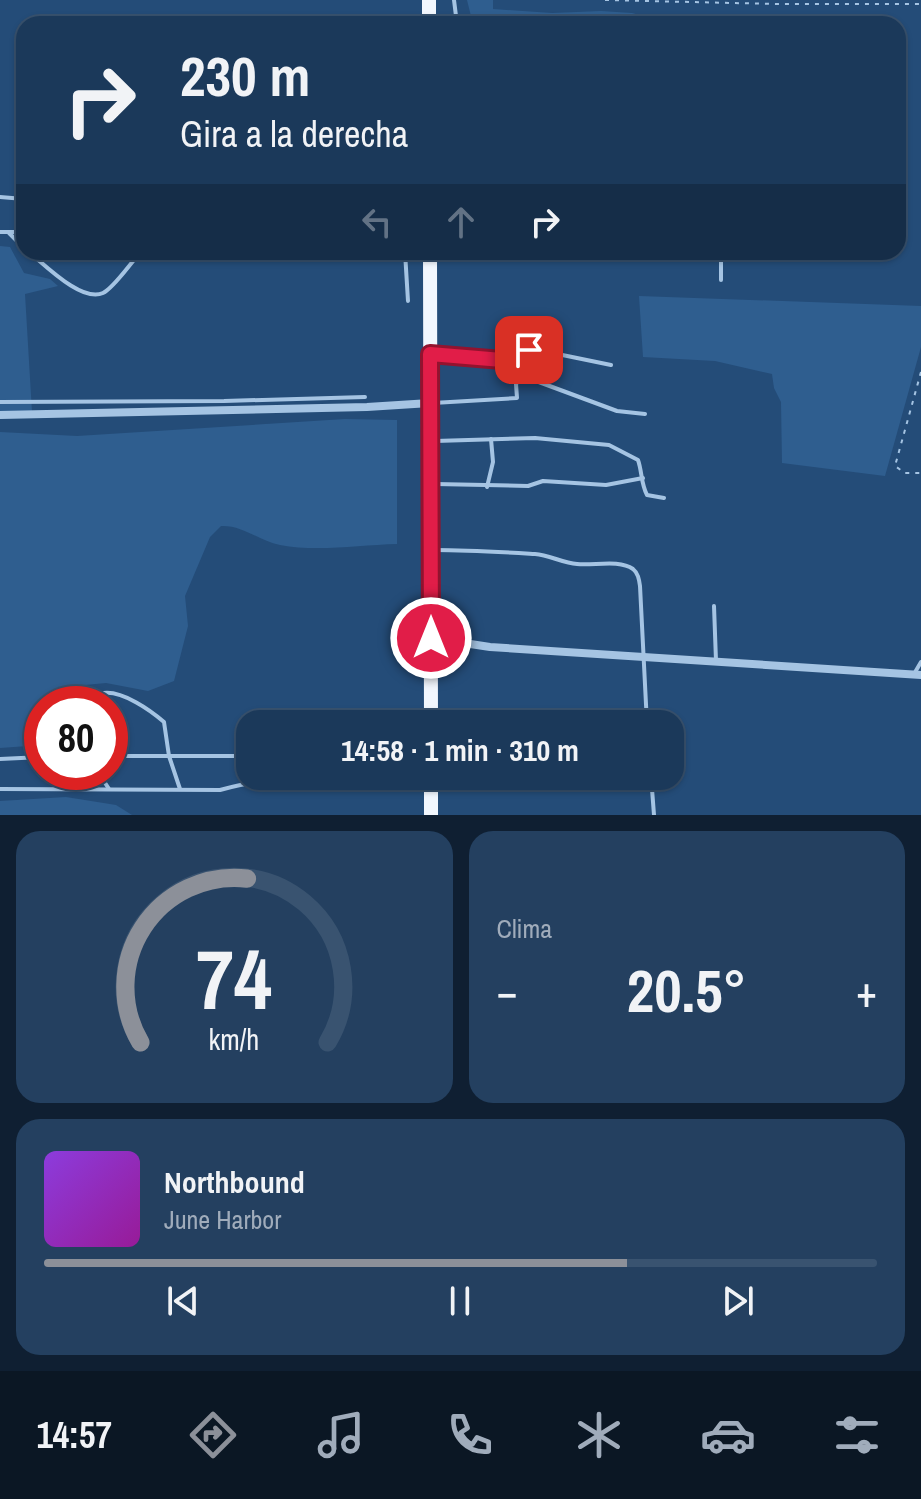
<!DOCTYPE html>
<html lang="es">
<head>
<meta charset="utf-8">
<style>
	:root { --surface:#1b395a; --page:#244060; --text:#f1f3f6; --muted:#a0acbb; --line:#395370; --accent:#8c9099 }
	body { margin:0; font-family:"Archivo Narrow",sans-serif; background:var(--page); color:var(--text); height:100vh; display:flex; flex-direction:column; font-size:30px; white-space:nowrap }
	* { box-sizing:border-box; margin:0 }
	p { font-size:26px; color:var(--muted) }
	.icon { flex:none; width:44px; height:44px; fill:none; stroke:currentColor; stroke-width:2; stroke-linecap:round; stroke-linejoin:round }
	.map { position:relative; height:815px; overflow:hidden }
	.panel { display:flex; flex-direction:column; gap:16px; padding:16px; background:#0f1f32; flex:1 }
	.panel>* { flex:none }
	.banner { position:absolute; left:16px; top:16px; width:890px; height:244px; border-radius:24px; box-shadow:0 2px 6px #0004,0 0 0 2px var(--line); background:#1b395a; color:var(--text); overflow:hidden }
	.speed { position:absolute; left:24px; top:686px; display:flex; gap:16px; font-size:40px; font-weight:700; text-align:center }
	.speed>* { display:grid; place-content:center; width:104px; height:104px; border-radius:50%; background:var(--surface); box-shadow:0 2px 6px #0004,0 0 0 2px var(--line); line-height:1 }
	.speed .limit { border:12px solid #d22; background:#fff; color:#111 }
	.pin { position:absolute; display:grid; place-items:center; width:68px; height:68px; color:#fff; margin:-34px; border-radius:16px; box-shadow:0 4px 12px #0006 }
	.me { position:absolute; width:88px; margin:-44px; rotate:0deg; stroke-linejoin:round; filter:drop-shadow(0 0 6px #0008) }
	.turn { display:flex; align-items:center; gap:28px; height:168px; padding:0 32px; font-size:36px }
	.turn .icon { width:104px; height:104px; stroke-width:2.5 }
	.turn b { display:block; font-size:56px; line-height:68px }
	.lanes { display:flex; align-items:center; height:76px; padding:0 32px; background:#0003; justify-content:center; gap:40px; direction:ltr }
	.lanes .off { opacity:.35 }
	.big { font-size:60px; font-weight:700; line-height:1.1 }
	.panel .tile { flex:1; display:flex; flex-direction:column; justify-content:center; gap:12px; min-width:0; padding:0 28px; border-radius:24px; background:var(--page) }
	.panel .dial { align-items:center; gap:0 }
	.dial svg { height:208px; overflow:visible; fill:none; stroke:var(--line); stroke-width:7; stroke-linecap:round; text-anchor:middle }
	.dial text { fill:var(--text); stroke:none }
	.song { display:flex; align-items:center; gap:24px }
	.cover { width:96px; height:96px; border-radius:12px; background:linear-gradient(135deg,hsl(270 70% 55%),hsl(300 70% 35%)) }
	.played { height:8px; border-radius:4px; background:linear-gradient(90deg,var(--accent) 70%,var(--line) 70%) }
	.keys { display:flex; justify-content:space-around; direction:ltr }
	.heat { display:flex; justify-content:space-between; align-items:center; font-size:44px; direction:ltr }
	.panel .tiles { flex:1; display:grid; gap:16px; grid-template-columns:1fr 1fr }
	.tile:last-child { grid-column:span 2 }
	.trip { position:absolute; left:236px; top:710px; width:448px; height:80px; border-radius:24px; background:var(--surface); box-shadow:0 2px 6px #0004,0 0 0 2px var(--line); font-weight:700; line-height:80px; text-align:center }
	.tabs { display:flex; height:128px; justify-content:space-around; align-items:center; background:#0b1724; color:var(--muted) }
	.tabs .icon { width:56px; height:56px }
	.tabs .on { color:var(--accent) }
	.tabs b { font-size:36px; color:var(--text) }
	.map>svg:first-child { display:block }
	.green { fill:#2f5e8f }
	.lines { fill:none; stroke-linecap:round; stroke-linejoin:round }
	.path { stroke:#a5c4e3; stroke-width:2; stroke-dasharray:4 6; stroke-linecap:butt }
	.service { stroke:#a5c4e3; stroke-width:4 }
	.minor { stroke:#a5c4e3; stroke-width:8 }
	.trunk { stroke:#f2f7fe; stroke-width:14 }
	.route-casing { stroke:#92132f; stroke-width:20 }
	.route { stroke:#e11d48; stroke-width:14 }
</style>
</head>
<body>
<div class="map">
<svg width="921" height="815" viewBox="0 0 921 815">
	<rect width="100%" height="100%" fill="#244c78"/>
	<!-- green -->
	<g class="green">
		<path d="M 467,0 L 493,0 L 493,9 L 552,13 L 601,11 L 632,13 L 647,17 L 730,15 L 785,18 L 793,24 L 473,24 Z"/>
		<path d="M 0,246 L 10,247 L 24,273 L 50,279 L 58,286 L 25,294 L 32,412 L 0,411 Z"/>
		<path d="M 639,296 L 921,306 L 921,347 L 885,476 L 782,463 L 781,402 L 774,388 L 772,374 L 715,361 L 643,357 Z"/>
		<path d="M 345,419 L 397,420 L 397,544 C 359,545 317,552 280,545 C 259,541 243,525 221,526 L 210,537 L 185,596 L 188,626 L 174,681 L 148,691 L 106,683 L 85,685 L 70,704 L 42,704 L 42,745 L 0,748 L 0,432 L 77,436 Z"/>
		<path d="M 66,797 L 116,805 L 132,815 L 0,815 L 0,801 Z"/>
	</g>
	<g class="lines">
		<!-- path -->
		<g class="path">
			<path d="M 605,0 L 776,4 L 921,4"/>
			<path d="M 921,372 L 895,466 L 905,473 L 921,473"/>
		</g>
		<!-- service -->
		<g class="service">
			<path d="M 454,0 L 457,24"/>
			<path d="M 0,197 L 24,199"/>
			<path d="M 0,232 L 24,232"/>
			<path d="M 9,233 L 24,248"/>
			<path d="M 29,252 C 44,264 82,303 103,293 C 114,288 131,262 141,252"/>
			<path d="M 405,252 L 408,301"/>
			<path d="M 571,252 L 581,252"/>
			<path d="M 721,280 L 721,252"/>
			<path d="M 434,354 L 502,360 L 517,353 L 538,350 L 611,365"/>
			<path d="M 0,402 L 224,401 L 365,397"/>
			<path d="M 433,403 L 517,398 L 516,384 L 520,379 L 528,378 L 617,411 L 645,414"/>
			<path d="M 435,441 L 535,438 L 609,445 L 638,460 C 642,471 641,484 647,495 L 664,498"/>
			<path d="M 435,484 L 528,486 L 543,481 L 606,485 L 643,478"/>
			<path d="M 487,487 L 493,462 L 491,439"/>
			<path d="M 435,550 C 469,550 501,552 535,554 C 549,555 563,563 577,564 C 593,566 619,559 633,569 C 638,573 639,579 640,586 L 647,724"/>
			<path d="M 714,606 L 716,661"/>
			<path d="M 914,674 L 921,662"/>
			<path d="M 87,704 C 92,700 97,694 104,693 C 123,691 150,710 164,722 L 169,756 L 180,789"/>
			<path d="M 110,756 L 250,756"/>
			<path d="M 0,759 L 42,757"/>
			<path d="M 98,772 L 109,789"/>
			<path d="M 651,776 L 654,815"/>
			<path d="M 0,789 L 220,790 C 231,787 242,784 253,783 C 276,782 298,793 317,776"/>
		</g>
		<!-- minor -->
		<g class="minor">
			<path d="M 0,415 L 367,407 L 430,403"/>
			<path d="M 431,638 L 490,647 L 921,675"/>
		</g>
		<!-- trunk -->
		<g class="trunk">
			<path d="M 429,0 L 429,24"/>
			<path d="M 430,252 L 431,724"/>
			<path d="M 431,776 L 431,815"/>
		</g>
	</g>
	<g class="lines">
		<defs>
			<path id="route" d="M 431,638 L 430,354 L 502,360 L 529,350"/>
		</defs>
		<!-- route casing -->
		<use href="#route" class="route-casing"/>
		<!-- route -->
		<use href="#route" class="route"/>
	</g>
</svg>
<div class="speed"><div class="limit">80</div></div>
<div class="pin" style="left:529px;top:350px;background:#d93025"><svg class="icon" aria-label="arrive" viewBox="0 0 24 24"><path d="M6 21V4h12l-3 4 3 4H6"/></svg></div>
<svg class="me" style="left:431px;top:638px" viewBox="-20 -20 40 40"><circle r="17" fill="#e11d48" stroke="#fff" stroke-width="3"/><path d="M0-11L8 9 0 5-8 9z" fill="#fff"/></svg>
<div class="trip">14:58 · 1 min · 310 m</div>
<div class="banner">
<div class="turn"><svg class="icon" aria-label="right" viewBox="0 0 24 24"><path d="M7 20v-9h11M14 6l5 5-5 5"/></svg><div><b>230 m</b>Gira a la derecha</div></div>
<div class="lanes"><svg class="icon off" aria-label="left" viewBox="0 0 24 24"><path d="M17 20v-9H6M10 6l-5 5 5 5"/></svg><svg class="icon off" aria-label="ahead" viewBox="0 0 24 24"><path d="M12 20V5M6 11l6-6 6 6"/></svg><svg class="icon" aria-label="right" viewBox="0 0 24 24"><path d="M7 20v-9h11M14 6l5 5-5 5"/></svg></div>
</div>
</div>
<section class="panel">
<div class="tiles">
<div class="tile dial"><svg viewBox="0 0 100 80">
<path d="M14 69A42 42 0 1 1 86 69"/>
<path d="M14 69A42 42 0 0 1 55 6" stroke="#8c9099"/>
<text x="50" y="56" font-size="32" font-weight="700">74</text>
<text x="50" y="72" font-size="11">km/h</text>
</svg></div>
<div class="tile"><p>Clima</p>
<div class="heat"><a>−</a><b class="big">20.5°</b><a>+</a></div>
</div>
<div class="tile">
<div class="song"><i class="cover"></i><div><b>Northbound</b><p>June Harbor</p></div></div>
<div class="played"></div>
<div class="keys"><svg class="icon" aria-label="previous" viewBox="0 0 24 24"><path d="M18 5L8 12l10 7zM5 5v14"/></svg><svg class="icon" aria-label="pause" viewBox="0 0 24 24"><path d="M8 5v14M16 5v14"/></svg><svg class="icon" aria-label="next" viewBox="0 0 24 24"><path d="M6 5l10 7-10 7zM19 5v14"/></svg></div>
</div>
</div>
</section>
<nav class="tabs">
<b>14:57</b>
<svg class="icon on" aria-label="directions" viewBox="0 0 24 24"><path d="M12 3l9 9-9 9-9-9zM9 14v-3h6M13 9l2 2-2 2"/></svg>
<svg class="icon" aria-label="music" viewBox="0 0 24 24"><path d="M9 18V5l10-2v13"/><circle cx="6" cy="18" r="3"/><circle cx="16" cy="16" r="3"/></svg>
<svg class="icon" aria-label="phone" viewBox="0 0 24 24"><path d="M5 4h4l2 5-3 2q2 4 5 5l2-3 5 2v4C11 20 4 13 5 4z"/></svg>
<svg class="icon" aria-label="climate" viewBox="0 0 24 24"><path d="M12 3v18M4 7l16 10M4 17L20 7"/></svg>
<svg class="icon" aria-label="car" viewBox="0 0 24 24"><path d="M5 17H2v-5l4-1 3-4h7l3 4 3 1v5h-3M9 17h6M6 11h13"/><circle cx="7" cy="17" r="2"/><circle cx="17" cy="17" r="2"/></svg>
<svg class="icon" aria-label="filters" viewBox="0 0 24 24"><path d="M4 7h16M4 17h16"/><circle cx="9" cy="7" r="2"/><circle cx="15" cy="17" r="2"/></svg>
</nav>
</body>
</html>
